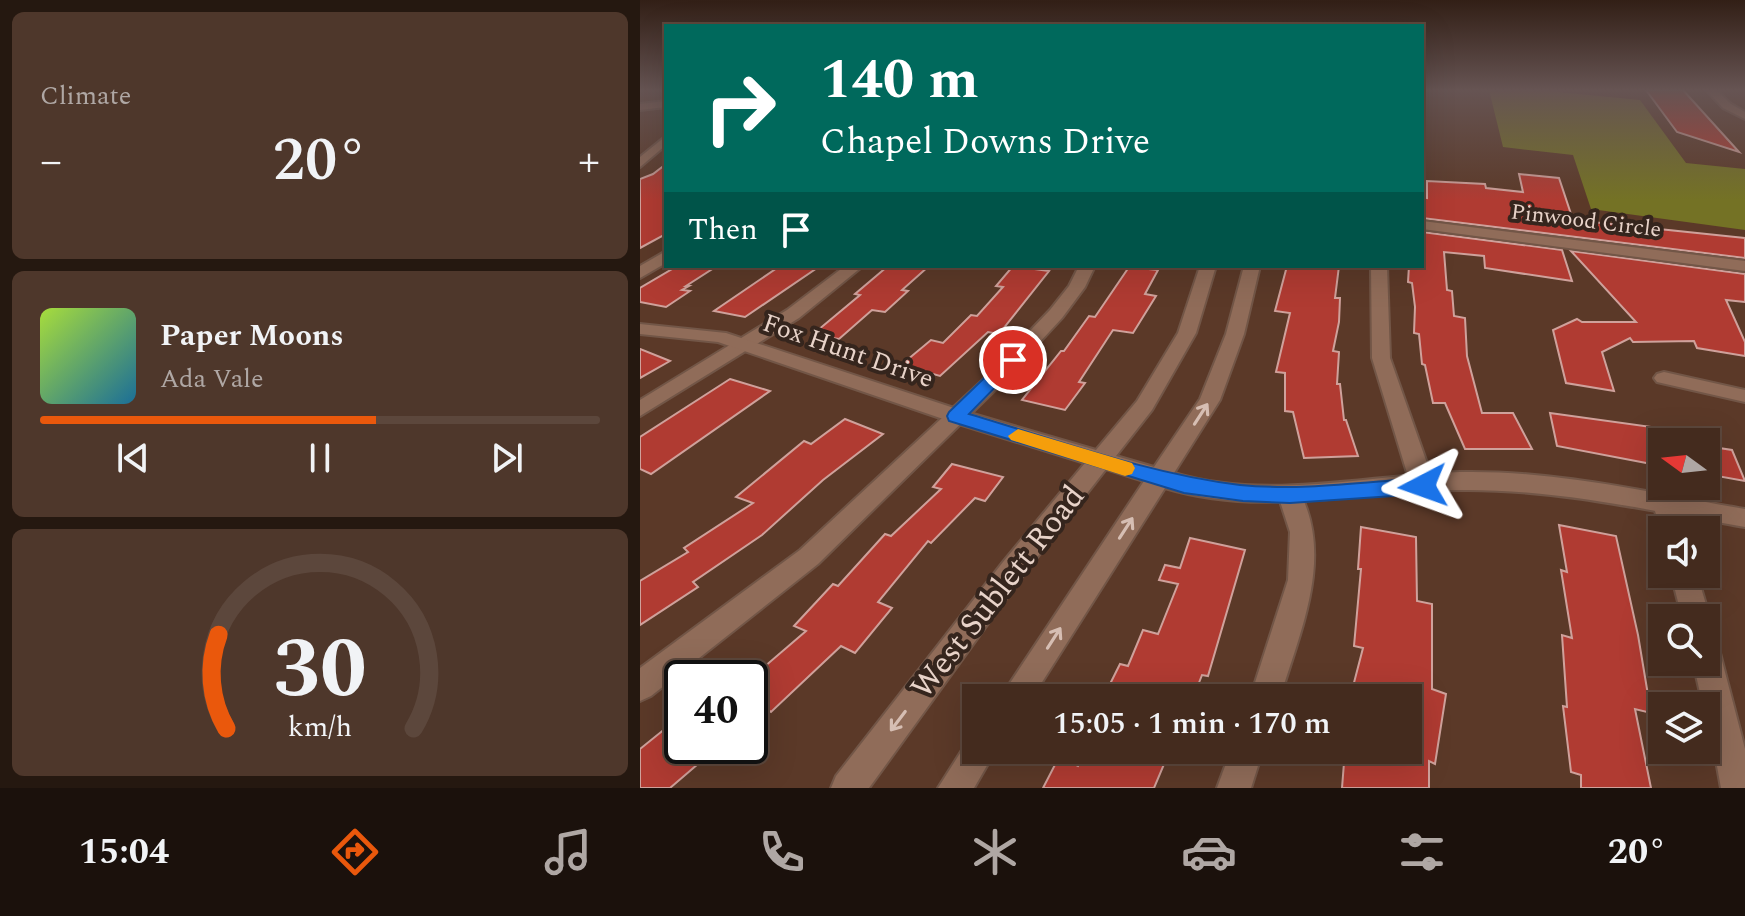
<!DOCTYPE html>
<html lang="en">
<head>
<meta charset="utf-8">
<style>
	:root { --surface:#442b1e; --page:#4e372b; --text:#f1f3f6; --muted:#afa7a4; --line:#5c473c; --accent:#ea580c }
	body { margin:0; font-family:Spectral,serif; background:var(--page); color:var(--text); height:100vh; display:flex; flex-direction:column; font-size:30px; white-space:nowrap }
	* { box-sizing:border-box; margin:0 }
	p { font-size:26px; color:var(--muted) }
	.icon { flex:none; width:44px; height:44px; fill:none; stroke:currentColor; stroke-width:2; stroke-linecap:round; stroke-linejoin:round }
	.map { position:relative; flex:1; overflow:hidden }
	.side { display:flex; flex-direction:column; gap:12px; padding:12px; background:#251810; width:640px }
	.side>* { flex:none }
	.banner { position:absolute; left:24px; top:24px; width:760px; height:244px; border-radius:0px; box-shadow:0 8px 32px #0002,0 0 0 2px var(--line); background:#00695c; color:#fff; overflow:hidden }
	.needle { width:52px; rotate:285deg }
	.tools { position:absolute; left:1008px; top:428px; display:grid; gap:16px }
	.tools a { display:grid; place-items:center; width:72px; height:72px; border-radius:0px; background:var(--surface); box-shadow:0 8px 32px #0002,0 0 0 2px var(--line); font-size:40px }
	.speed { position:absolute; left:24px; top:660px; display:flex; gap:16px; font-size:40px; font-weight:700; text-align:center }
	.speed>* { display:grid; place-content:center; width:104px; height:104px; border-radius:50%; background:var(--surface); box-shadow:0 8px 32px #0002,0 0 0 2px var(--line); line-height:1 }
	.speed .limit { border:4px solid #111; border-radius:12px; background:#fff; color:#111 }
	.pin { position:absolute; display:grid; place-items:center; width:68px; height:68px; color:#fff; margin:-34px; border:4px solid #fff; border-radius:50%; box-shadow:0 2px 8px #0007 }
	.me { position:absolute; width:88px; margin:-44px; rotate:266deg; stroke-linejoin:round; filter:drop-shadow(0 0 6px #0008) }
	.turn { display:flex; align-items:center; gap:28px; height:168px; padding:0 24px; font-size:36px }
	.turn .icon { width:104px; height:104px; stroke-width:2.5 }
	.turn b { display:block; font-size:56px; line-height:68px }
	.then { display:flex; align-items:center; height:76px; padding:0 24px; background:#0003; gap:16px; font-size:30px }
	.big { font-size:60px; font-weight:600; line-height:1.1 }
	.side .card { flex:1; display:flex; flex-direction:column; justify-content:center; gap:12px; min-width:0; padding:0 28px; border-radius:12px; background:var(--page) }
	.side .dial { align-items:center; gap:0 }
	.dial svg { height:208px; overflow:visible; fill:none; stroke:var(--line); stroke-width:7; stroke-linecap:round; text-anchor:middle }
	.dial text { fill:var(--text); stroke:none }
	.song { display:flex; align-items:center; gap:24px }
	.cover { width:96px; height:96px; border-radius:12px; background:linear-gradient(135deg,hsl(80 70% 55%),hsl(200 70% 35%)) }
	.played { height:8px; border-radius:4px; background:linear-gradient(90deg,var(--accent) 60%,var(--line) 60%) }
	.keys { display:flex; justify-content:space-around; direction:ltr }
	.heat { display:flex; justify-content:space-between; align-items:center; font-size:44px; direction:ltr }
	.trip { position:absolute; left:322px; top:684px; width:460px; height:80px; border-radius:0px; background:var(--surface); box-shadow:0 8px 32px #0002,0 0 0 2px var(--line); font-weight:600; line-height:80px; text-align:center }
	.tabs { display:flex; height:128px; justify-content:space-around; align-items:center; background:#1b110c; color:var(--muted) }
	.tabs .icon { width:56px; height:56px }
	.tabs .active { color:var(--accent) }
	.tabs b { font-size:36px; color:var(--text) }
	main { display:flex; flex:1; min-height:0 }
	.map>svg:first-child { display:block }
	.green { fill:#747225 }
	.building { fill:#b03b32; stroke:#cfa19b; stroke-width:2 }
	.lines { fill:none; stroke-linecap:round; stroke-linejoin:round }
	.street-casing { stroke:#725647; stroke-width:4 }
	.secondary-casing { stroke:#725647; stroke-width:4 }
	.street { fill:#906c59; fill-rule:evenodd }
	.secondary { fill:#906c59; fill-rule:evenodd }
	.oneway { stroke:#d6beb3 }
	.route { fill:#1a73e8; stroke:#114b97; stroke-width:2 }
	.slow { fill:#f59e0b }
	.labels { text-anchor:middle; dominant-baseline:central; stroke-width:8; stroke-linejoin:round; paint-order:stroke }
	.far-street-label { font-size:22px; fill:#e8d3c9; stroke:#35251d }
	.street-label { font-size:26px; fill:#e8d3c9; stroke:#35251d }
	.near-street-label { font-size:32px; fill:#e8d3c9; stroke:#35251d }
</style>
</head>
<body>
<main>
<section class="side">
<div class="card"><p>Climate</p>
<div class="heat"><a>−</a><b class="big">20°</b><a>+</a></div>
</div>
<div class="card">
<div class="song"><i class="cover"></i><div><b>Paper Moons</b><p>Ada Vale</p></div></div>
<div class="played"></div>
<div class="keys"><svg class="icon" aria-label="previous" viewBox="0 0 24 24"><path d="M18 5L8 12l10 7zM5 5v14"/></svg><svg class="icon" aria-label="pause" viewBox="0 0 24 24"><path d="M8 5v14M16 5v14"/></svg><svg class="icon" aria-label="next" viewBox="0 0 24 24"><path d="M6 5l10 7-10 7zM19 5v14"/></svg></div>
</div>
<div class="card dial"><svg viewBox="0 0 100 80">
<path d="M14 69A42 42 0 1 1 86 69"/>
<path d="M14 69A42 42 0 0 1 11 33" stroke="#ea580c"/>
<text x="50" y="56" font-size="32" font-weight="700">30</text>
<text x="50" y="72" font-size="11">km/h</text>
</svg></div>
</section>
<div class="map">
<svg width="1105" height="788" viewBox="0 0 1105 788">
	<rect width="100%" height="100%" fill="#5b3928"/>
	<!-- green -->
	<path class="green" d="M 849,90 L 898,90 L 1000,100 L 1046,163 L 1105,169 L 1105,230 L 951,209 L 933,155 L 863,147 Z"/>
	<!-- building -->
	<g class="building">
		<path d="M 1006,90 L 1043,90 L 1099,152 L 1037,132 Z"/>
		<path d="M 26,164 L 26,234 L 0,248 L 0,179 L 13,174 Z"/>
		<path d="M 879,174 L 919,178 L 933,220 L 1105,238 L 1105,258 L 782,218 L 782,197 L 787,198 L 787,181 L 845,184 L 846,188 L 883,192 Z"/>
		<path d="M 782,232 L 922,250 L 932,281 L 845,268 L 844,256 L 804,252 L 807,290 L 812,291 L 814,316 L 825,318 L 827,356 L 842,413 L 873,413 L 892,449 L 825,449 L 805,403 L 793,403 L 785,365 L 782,364 L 779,334 L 774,333 L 775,307 L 772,283 L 768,282 L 769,266 L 782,266 Z"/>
		<path d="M 931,251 L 1105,274 L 1105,302 L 1086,300 L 1105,342 L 1105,356 L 1057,348 L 1054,341 L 993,342 L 990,338 L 962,352 L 974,391 L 926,383 L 913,330 L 937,319 L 942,322 L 996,322 Z"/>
		<path d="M 47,266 L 77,266 L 46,286 L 49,286 L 42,290 L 50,291 L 26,307 L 0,302 L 0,288 L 34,268 Z"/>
		<path d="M 140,266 L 180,266 L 105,317 L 74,311 Z"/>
		<path d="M 248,266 L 289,266 L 262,290 L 268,291 L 245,312 L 232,310 L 199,339 L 172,335 L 220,295 L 215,294 Z"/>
		<path d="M 373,266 L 409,271 L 359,334 L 348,332 L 300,376 L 261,365 L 291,340 L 303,343 L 331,315 L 337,316 L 363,287 L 356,286 Z"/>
		<path d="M 647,266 L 699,266 L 695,298 L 700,298 L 699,322 L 693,351 L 699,352 L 697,384 L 700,384 L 704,420 L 706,420 L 718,456 L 664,458 L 653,412 L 645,411 L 645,373 L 636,372 L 650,313 L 635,311 Z"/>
		<path d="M 489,267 L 518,270 L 505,294 L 516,296 L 493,333 L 473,330 L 439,382 L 445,383 L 425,410 L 382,400 L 421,351 L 424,351 L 449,316 L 455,317 Z"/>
		<path d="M 0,349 L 30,361 L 0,378 Z"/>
		<path d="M 90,379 L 130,391 L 11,474 L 0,469 L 0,437 Z"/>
		<path d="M 910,413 L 1055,433 L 1054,442 L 1022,442 L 1022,466 L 917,446 Z"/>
		<path d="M 205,419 L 243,434 L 183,480 L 122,535 L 53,582 L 58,587 L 0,625 L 0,581 L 48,552 L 44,548 L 113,503 L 96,497 L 164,441 L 171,444 Z"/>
		<path d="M 1066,446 L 1092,450 L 1105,481 L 1066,474 Z"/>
		<path d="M 312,464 L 363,477 L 345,501 L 335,498 L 291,543 L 288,541 L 238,602 L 252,608 L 215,653 L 201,646 L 131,712 L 110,694 L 110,679 L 166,631 L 154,626 L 193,584 L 198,586 L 245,534 L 251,536 L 301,489 L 293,487 Z"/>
		<path d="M 919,525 L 976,536 L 998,635 L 1011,713 L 995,709 L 1011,788 L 941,788 L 941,775 L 931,772 L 923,706 L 927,707 L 922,635 L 932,638 L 921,570 L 927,572 Z"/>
		<path d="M 721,527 L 776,537 L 777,601 L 792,604 L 792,689 L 806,694 L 795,764 L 789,761 L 789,788 L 702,788 L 705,750 L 768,750 L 768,698 L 710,698 L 723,648 L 714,646 L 721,569 L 718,569 Z"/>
		<path d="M 550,538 L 605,550 L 568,676 L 562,675 L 553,698 L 463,698 L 480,664 L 488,666 L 503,630 L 518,634 L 538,584 L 519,580 L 525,565 L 540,568 Z"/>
		<path d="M 42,715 L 42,746 L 79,746 L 30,788 L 0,788 L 0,749 Z"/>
		<path d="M 446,750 L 530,750 L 514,788 L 403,788 L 419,757 L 438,766 Z"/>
	</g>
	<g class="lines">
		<defs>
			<g id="street">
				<path d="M 1066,90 L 1076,90 L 1091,104 L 1105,112 L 1105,119 L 1083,108 Z"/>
				<path d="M 26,101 L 26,107 L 0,110 L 0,104 Z"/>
				<path d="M 26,136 L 26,145 L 0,167 L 0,157 Z"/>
				<path d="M 782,221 L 1105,261 L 1105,271 L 782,229 Z"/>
				<path d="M 26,251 L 26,263 L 0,278 L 0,266 Z"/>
				<path d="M 205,266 L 223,266 L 159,318 L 0,416 L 0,400 L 147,310 Z"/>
				<path d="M 439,266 L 455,266 L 445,287 L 422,318 L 359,386 L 178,564 L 11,696 L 0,701 L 0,668 L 160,550 L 345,378 L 410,310 L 429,286 Z"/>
				<path d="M 731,266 L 747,266 L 750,358 L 795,486 L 791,492 L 783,495 L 775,492 L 771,486 L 732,358 Z"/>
				<path d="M 1024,372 L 1105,390 L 1105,402 L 1017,382 L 1014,378 L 1017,374 Z"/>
				<path d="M 650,486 L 658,489 C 695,556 660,631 640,698 L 610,698 L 648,580 L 650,532 L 638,495 L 642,489 Z"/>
				<path d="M 1025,495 L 1033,498 L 1044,530 L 1022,530 L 1022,535 L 1013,504 L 1017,498 Z"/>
				<path d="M 1031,574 L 1057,574 L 1070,618 L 1066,626 L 1066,618 L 1042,618 Z"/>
				<path d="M 1066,640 L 1076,643 L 1080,653 L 1105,749 L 1105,788 L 1081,788 L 1066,706 L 1063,706 L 1053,662 L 1066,662 Z"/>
				<path d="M 591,750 L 623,750 L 611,788 L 577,788 Z"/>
			</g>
			<g id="secondary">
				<path d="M 560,266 L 576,266 L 556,333 L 512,410 L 476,456 L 514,467 L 560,399 L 586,334 L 604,266 L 620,266 L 604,334 L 580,400 L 534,473 C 627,501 725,475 820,472 C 916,470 1011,493 1105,509 L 1105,527 C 1011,511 917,489 821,490 C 721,490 624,518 525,488 L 392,698 L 360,698 L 504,481 L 466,469 L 381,578 L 229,788 L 191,788 L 196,776 L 363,562 L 445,463 L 309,421 L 78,342 L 0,334 L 0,324 L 86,333 L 323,411 L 456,450 L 497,401 L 538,333 Z"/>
				<path d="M 336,735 L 336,750 L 356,750 L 334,788 L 298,788 L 329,739 Z"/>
			</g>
		</defs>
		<!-- street casing -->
		<use href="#street" class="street-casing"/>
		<!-- secondary casing -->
		<use href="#secondary" class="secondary-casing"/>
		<!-- street -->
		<use href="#street" class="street"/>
		<!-- secondary -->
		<use href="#secondary" class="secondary"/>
	</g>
	<!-- one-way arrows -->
	<defs><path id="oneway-shaft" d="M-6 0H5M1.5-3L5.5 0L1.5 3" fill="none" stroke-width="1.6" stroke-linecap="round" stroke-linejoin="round" transform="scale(2)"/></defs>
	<g class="oneway">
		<use href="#oneway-shaft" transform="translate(561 414) rotate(-57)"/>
		<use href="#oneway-shaft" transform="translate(486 528) rotate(-57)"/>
		<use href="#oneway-shaft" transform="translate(414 638) rotate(-57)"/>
		<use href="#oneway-shaft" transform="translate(258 721) rotate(127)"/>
	</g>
	<!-- sky -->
	<linearGradient id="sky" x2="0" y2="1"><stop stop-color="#321f16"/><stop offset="0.45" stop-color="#665453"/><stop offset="1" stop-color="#665453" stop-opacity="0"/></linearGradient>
	<rect width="1105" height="200" fill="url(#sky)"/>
	<!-- route -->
	<path class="route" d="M 373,354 L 379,356 L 382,360 L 379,363 L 329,414 C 418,440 508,474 600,485 C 660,491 723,482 783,478 L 790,480 L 793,486 L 790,491 L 783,494 L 650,503 L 603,501 L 544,493 L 309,421 L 307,416 L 309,412 L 367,356 Z"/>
	<!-- slow -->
	<path class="slow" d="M 378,429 L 492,463 L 495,468 L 492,474 L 485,476 L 371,440 L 368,436 Z"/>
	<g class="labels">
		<!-- far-street labels -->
		<g class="far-street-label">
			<text transform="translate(946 221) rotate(7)">Pinwood Circle</text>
		</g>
		<!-- street labels -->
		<g class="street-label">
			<text transform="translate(208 351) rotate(19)">Fox Hunt Drive</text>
		</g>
		<!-- near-street labels -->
		<g class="near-street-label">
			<text transform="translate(358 592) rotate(-52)">West Sublett Road</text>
		</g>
	</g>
</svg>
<div class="tools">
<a><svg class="needle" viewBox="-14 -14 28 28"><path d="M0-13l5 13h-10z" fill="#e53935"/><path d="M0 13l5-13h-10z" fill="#afa7a4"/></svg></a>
<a><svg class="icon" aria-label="sound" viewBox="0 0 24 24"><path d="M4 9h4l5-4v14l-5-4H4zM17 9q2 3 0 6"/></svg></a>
<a><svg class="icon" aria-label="search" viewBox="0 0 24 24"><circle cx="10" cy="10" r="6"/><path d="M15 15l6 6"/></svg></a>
<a><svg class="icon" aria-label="layers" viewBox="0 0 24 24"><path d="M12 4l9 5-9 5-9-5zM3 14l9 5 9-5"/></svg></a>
</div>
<div class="speed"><div class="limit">40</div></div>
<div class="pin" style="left:373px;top:360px;background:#d93025"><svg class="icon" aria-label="arrive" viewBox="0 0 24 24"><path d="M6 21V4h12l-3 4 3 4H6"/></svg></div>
<svg class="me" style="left:783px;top:486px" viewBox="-20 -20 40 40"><path d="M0-17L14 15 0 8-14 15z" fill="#1a73e8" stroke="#fff" stroke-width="4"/></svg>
<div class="trip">15:05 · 1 min · 170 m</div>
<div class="banner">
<div class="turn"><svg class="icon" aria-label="right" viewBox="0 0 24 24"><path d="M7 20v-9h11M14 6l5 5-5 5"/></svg><div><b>140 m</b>Chapel Downs Drive</div></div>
<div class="then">Then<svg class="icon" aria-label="arrive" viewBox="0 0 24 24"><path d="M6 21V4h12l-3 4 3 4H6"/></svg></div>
</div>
</div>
</main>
<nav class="tabs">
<b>15:04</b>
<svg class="icon active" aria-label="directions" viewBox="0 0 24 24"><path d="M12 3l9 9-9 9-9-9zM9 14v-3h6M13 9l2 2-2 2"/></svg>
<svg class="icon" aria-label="music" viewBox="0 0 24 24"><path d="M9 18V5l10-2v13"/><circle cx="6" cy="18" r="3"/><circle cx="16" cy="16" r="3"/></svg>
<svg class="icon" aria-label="phone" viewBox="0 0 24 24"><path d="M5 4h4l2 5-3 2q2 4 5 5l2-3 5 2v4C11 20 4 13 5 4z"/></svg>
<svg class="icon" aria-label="climate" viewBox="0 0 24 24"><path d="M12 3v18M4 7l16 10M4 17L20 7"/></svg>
<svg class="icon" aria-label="car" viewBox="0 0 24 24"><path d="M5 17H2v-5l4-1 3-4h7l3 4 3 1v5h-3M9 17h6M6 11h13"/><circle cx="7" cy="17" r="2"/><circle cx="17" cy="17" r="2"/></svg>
<svg class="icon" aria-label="filters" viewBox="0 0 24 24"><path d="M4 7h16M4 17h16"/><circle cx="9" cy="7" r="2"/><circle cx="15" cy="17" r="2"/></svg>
<b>20°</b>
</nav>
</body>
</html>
